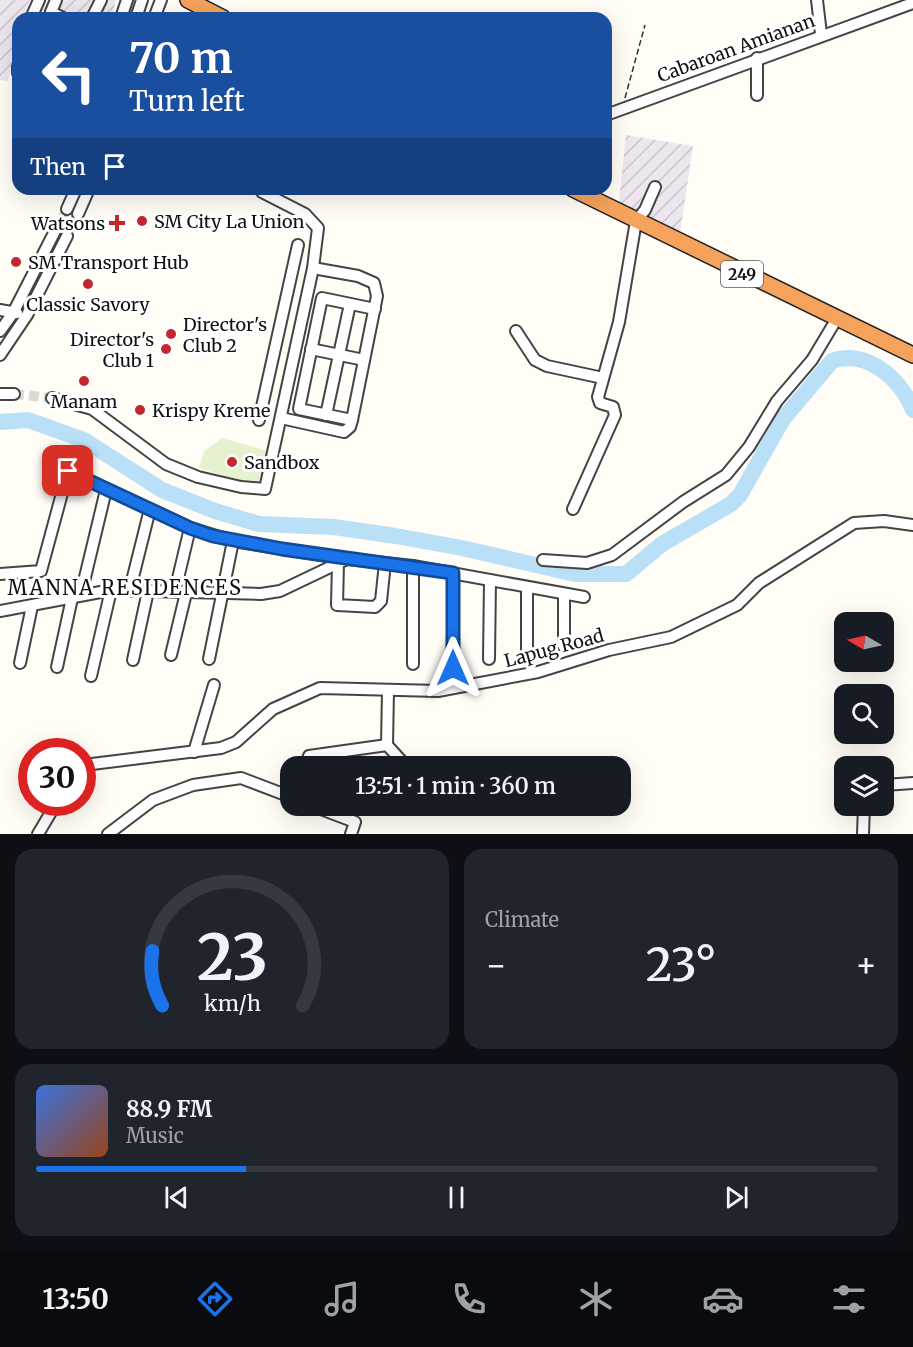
<!DOCTYPE html>
<html lang="en">
<head>
<meta charset="utf-8">
<style>
	:root { --surface:#171b24; --page:#20242c; --text:#f1f3f6; --muted:#9ea1a6; --line:#363941; --accent:#1a73e8 }
	body { margin:0; font-family:Merriweather,serif; background:var(--page); color:var(--text); height:100vh; display:flex; flex-direction:column; font-size:22px; white-space:nowrap }
	* { box-sizing:border-box; margin:0 }
	p { font-size:20px; color:var(--muted) }
	.icon { flex:none; width:33px; height:33px; fill:none; stroke:currentColor; stroke-width:2; stroke-linecap:round; stroke-linejoin:round }
	.map { position:relative; height:834px; overflow:hidden }
	.side { display:flex; flex-direction:column; gap:15px; padding:15px; background:#0d0f14; flex:1 }
	.side>* { flex:none }
	.guide { position:absolute; left:12px; top:12px; width:600px; height:183px; border-radius:18px; box-shadow:0 6px 24px #0002; background:#1a4fa0; color:#fff; overflow:hidden }
	.needle { width:39px; rotate:279deg }
	.fabs { position:absolute; left:834px; top:612px; display:grid; gap:12px }
	.fabs a { display:grid; place-items:center; width:60px; height:60px; border-radius:12px; background:var(--surface); box-shadow:0 6px 24px #0002; font-size:30px }
	.speed { position:absolute; left:18px; top:738px; display:flex; gap:12px; font-size:30px; font-weight:700; text-align:center }
	.speed>* { display:grid; place-content:center; width:78px; height:78px; border-radius:50%; background:var(--surface); box-shadow:0 6px 24px #0002; line-height:1 }
	.speed .limit { border:9px solid #d22; background:#fff; color:#111 }
	.pin { position:absolute; display:grid; place-items:center; width:51px; height:51px; color:#fff; margin:-26px; border-radius:12px; box-shadow:0 3px 9px #0006 }
	.me { position:absolute; width:66px; margin:-33px; rotate:0deg; stroke-linejoin:round; filter:drop-shadow(0 0 4px #0008) }
	.turn { display:flex; align-items:center; gap:21px; height:126px; padding:0 18px; font-size:27px }
	.turn .icon { width:78px; height:78px; stroke-width:2.5 }
	.turn b { display:block; font-size:42px; line-height:51px }
	.then { display:flex; align-items:center; height:57px; padding:0 18px; background:#0003; gap:12px; font-size:22px }
	.big { font-size:45px; font-weight:600; line-height:1.1 }
	.side .card { flex:1; display:flex; flex-direction:column; justify-content:center; gap:9px; min-width:0; padding:0 21px; border-radius:18px; background:var(--page) }
	.side .dial { align-items:center; gap:0 }
	.dial svg { height:156px; overflow:visible; fill:none; stroke:var(--line); stroke-width:7; stroke-linecap:round; text-anchor:middle }
	.dial text { fill:var(--text); stroke:none }
	.song { display:flex; align-items:center; gap:18px }
	.cover { width:72px; height:72px; border-radius:9px; background:linear-gradient(135deg,hsl(220 70% 55%),hsl(20 70% 35%)) }
	.played { height:6px; border-radius:3px; background:linear-gradient(90deg,var(--accent) 25%,var(--line) 25%) }
	.keys { display:flex; justify-content:space-around; direction:ltr }
	.heat { display:flex; justify-content:space-between; align-items:center; font-size:33px; direction:ltr }
	.side .tiles { flex:1; display:grid; gap:15px; grid-template-columns:1fr 1fr }
	.card:last-child { grid-column:span 2 }
	.trip { position:absolute; left:280px; top:756px; width:351px; height:60px; border-radius:18px; background:var(--surface); box-shadow:0 6px 24px #0002; font-weight:600; line-height:60px; text-align:center }
	.dock { display:flex; height:96px; justify-content:space-around; align-items:center; background:#090b0e; color:var(--muted) }
	.dock .icon { width:42px; height:42px }
	.dock .active { color:var(--accent) }
	.dock b { font-size:27px; color:var(--text) }
	.map>svg:first-child { display:block }
	.industrial { fill:url(#industrial-furrows) }
	.pitch { fill:#e6f2cf }
	.lines { fill:none; stroke-linecap:round; stroke-linejoin:round }
	.river { stroke:#b9e0f7; stroke-width:16 }
	.minor-tunnel { stroke:#dbdad3; stroke-width:10; stroke-dasharray:10 5; stroke-linecap:butt }
	.minor-casing { stroke:#444; stroke-width:14 }
	.highway-casing { stroke:#222; stroke-width:18 }
	.path { stroke:#333; stroke-width:1.5; stroke-dasharray:6 3; stroke-linecap:butt }
	.minor { stroke:#fff; stroke-width:10 }
	.highway { stroke:#f5a25d; stroke-width:15 }
	.route-casing { stroke:#114b97; stroke-width:15 }
	.route { stroke:#1a73e8; stroke-width:10 }
	.poi-dot { fill:#c4262e; stroke:#fff; stroke-width:2 }
	.labels { text-anchor:middle; dominant-baseline:central; stroke-width:6; stroke-linejoin:round; paint-order:stroke }
	.shield { fill:#fff; stroke:#585858; stroke-width:1.5 }
	.shield-label { font-size:16px; font-weight:bold; fill:#111 }
	.street-label { font-size:18px; fill:#111; stroke:#fff }
	.poi-label { font-size:18px; fill:#111; stroke:#fff; text-anchor:start }
	.neighbourhood-label { font-size:20px; letter-spacing:1.5px; fill:#111; stroke:#fff }
</style>
</head>
<body>
<div class="map">
<svg width="913" height="834" viewBox="0 0 913 834">
	<defs>
		<pattern id="industrial-furrows" width="10" height="10" patternUnits="userSpaceOnUse" patternTransform="scale(1.5)"><rect width="10" height="10" fill="#eee6ef"/><path d="M-1 1l2-2M0 10L10 0M9 11l2-2" fill="none" stroke="#cbc4cc"/></pattern>
	</defs>
	<rect width="100%" height="100%" fill="#fffdf5"/>
	<!-- industrial -->
	<g class="industrial">
		<path d="M 0,0 L 30,0 L 22,18 L 18,18 L 18,33 L 8,81 L 0,80 Z"/>
		<path d="M 45,0 L 116,0 L 111,18 L 44,18 L 39,15 Z"/>
		<path d="M 626,135 L 693,146 L 680,233 L 619,202 Z"/>
	</g>
	<!-- pitch -->
	<path class="pitch" d="M 222,438 L 268,451 L 258,487 L 199,468 L 204,451 Z"/>
	<g class="lines">
		<!-- river -->
		<path class="river" d="M 0,422 L 28,420 L 84,440 L 162,490 L 215,511 L 259,524 L 334,527 L 396,536 L 462,548 L 575,574 L 626,574 L 662,544 L 731,504 L 740,495 L 783,419 L 832,361 C 866,348 902,380 913,410"/>
		<!-- minor-tunnel -->
		<g class="minor-tunnel">
			<path d="M 251,189 L 262,192"/>
			<path d="M 55,231 L 67,209"/>
			<path d="M 67,236 L 78,214"/>
			<path d="M 14,394 L 52,398"/>
		</g>
		<defs>
			<g id="minor">
				<path d="M 56,0 L 51,12 L 63,18"/>
				<path d="M 817,0 L 821,34"/>
				<path d="M 31,18 L 39,0"/>
				<path d="M 92,18 L 101,0"/>
				<path d="M 121,18 L 127,0"/>
				<path d="M 136,18 L 142,0"/>
				<path d="M 154,18 L 161,0"/>
				<path d="M 757,58 L 757,95"/>
				<path d="M 18,66 L 18,73"/>
				<path d="M 606,115 L 913,3"/>
				<path d="M 67,209 L 76,189"/>
				<path d="M 78,214 L 89,189"/>
				<path d="M 0,310 L 17,313"/>
				<path d="M 0,331 L 13,313 L 55,231"/>
				<path d="M 516,331 L 535,360 L 547,366 L 603,378"/>
				<path d="M 311,349 L 364,360"/>
				<path d="M 0,355 L 27,315 L 67,236"/>
				<path d="M 0,394 L 14,394"/>
				<path d="M 52,398 L 92,409 L 166,464 L 198,477 L 241,487 L 265,489 L 313,268 L 318,228 L 305,214 L 262,192"/>
				<path d="M 326,415 L 350,304"/>
				<path d="M 281,418 L 344,432 L 350,427 L 352,420 L 377,296 L 374,283 L 358,276 L 313,268"/>
				<path d="M 259,420 L 298,245"/>
				<path d="M 352,420 L 299,409 L 322,298 L 375,309"/>
				<path d="M 573,509 L 615,415 L 613,407 L 600,403 L 598,397 L 619,322 L 636,221 L 645,210 L 655,187"/>
				<path d="M 543,560 L 587,563 L 612,555 L 683,502 L 726,475 L 749,447 L 777,401 L 812,360 L 836,320"/>
				<path d="M 338,563 L 337,605 L 375,607 L 381,601 L 385,563"/>
				<path d="M 413,566 L 413,664"/>
				<path d="M 453,573 L 453,668"/>
				<path d="M 0,574 L 41,571 L 68,471 L 190,528 L 233,541 L 347,559 L 413,566 L 584,597"/>
				<path d="M 130,589 L 150,509"/>
				<path d="M 175,591 L 190,528"/>
				<path d="M 81,594 L 106,490"/>
				<path d="M 0,611 L 111,590 L 261,594 L 280,591 L 347,559"/>
				<path d="M 564,647 L 564,594"/>
				<path d="M 171,655 L 186,593"/>
				<path d="M 527,656 L 527,587"/>
				<path d="M 209,659 L 233,541"/>
				<path d="M 489,659 L 490,580"/>
				<path d="M 133,660 L 148,591"/>
				<path d="M 20,663 L 32,606"/>
				<path d="M 57,667 L 72,598"/>
				<path d="M 91,676 L 111,590"/>
				<path d="M 387,745 L 388,690"/>
				<path d="M 194,752 L 214,685"/>
				<path d="M 305,766 L 309,756 L 387,745 L 406,766"/>
				<path d="M 82,770 L 92,764 L 221,748 L 236,742 L 273,709 L 320,688 L 438,691 L 538,672 L 609,650 L 671,637 L 737,605 L 759,583 L 854,523 L 884,521 L 913,525"/>
				<path d="M 884,785 L 913,783"/>
				<path d="M 313,806 L 355,822 L 351,834"/>
				<path d="M 38,834 L 57,802"/>
				<path d="M 108,834 L 153,800 L 193,785 L 241,778 L 291,797"/>
				<path d="M 863,834 L 864,806"/>
			</g>
			<g id="highway">
				<path d="M 188,0 L 223,18"/>
				<path d="M 573,189 L 913,355"/>
			</g>
		</defs>
		<!-- minor casing -->
		<use href="#minor" class="minor-casing"/>
		<!-- highway casing -->
		<use href="#highway" class="highway-casing"/>
		<!-- path -->
		<path class="path" d="M 625,98 L 645,25"/>
		<!-- minor -->
		<use href="#minor" class="minor"/>
		<!-- highway -->
		<use href="#highway" class="highway"/>
	</g>
	<g class="lines">
		<defs>
			<path id="route" d="M 68,471 L 190,528 L 213,536 L 282,549 L 453,573 L 453,668"/>
		</defs>
		<!-- route casing -->
		<use href="#route" class="route-casing"/>
		<!-- route -->
		<use href="#route" class="route"/>
	</g>
	<!-- markers -->
	<g class="poi-dot">
		<circle cx="142" cy="221" r="6"/>
		<path d="M114 214h6v6h6v6h-6v6h-6v-6h-6v-6h6z"/>
		<circle cx="16" cy="262" r="6"/>
		<circle cx="88" cy="284" r="6"/>
		<circle cx="171" cy="334" r="6"/>
		<circle cx="166" cy="349" r="6"/>
		<circle cx="84" cy="381" r="6"/>
		<circle cx="140" cy="410" r="6"/>
		<circle cx="232" cy="462" r="6"/>
	</g>
	<g class="labels">
		<!-- shield labels -->
		<rect class="shield" x="721" y="261" width="42" height="26" rx="4.5"/>
		<g class="shield-label">
			<text x="742" y="274">249</text>
		</g>
		<!-- street labels -->
		<g class="street-label">
			<text transform="translate(736 48) rotate(-20)">Cabaroan Amianan</text>
			<text transform="translate(554 648) rotate(-15)">Lapug Road</text>
		</g>
		<!-- poi labels -->
		<g class="poi-label">
			<text x="154" y="221">SM City La Union</text>
			<text x="105" y="223" text-anchor="end">Watsons</text>
			<text x="28" y="262">SM Transport Hub</text>
			<text x="88" y="304" text-anchor="middle">Classic Savory</text>
			<text x="183" y="324">Director's<tspan x="183" dy="21">Club 2</tspan></text>
			<text x="154" y="339" text-anchor="end">Director's<tspan x="154" dy="21">Club 1</tspan></text>
			<text x="84" y="401" text-anchor="middle">Manam</text>
			<text x="152" y="410">Krispy Kreme</text>
			<text x="244" y="462">Sandbox</text>
		</g>
		<!-- neighbourhood labels -->
		<g class="neighbourhood-label">
			<text x="125" y="587">MANNA RESIDENCES</text>
		</g>
	</g>
</svg>
<div class="fabs">
<a><svg class="needle" viewBox="-14 -14 28 28"><path d="M0-13l5 13h-10z" fill="#e53935"/><path d="M0 13l5-13h-10z" fill="#9ea1a6"/></svg></a>
<a><svg class="icon" aria-label="search" viewBox="0 0 24 24"><circle cx="10" cy="10" r="6"/><path d="M15 15l6 6"/></svg></a>
<a><svg class="icon" aria-label="layers" viewBox="0 0 24 24"><path d="M12 4l9 5-9 5-9-5zM3 14l9 5 9-5"/></svg></a>
</div>
<div class="speed"><div class="limit">30</div></div>
<div class="pin" style="left:68px;top:471px;background:#d93025"><svg class="icon" aria-label="arrive" viewBox="0 0 24 24"><path d="M6 21V4h12l-3 4 3 4H6"/></svg></div>
<svg class="me" style="left:453px;top:668px" viewBox="-20 -20 40 40"><path d="M0-17L14 15 0 8-14 15z" fill="#1a73e8" stroke="#fff" stroke-width="4"/></svg>
<div class="trip">13:51 · 1 min · 360 m</div>
<div class="guide">
<div class="turn"><svg class="icon" aria-label="left" viewBox="0 0 24 24"><path d="M17 20v-9H6M10 6l-5 5 5 5"/></svg><div><b>70 m</b>Turn left</div></div>
<div class="then">Then<svg class="icon" aria-label="arrive" viewBox="0 0 24 24"><path d="M6 21V4h12l-3 4 3 4H6"/></svg></div>
</div>
</div>
<section class="side">
<div class="tiles">
<div class="card dial"><svg viewBox="0 0 100 80">
<path d="M14 69A42 42 0 1 1 86 69"/>
<path d="M14 69A42 42 0 0 1 9 41" stroke="#1a73e8"/>
<text x="50" y="56" font-size="32" font-weight="700">23</text>
<text x="50" y="72" font-size="11">km/h</text>
</svg></div>
<div class="card"><p>Climate</p>
<div class="heat"><a>−</a><b class="big">23°</b><a>+</a></div>
</div>
<div class="card">
<div class="song"><i class="cover"></i><div><b>88.9 FM</b><p>Music</p></div></div>
<div class="played"></div>
<div class="keys"><svg class="icon" aria-label="previous" viewBox="0 0 24 24"><path d="M18 5L8 12l10 7zM5 5v14"/></svg><svg class="icon" aria-label="pause" viewBox="0 0 24 24"><path d="M8 5v14M16 5v14"/></svg><svg class="icon" aria-label="next" viewBox="0 0 24 24"><path d="M6 5l10 7-10 7zM19 5v14"/></svg></div>
</div>
</div>
</section>
<nav class="dock">
<b>13:50</b>
<svg class="icon active" aria-label="directions" viewBox="0 0 24 24"><path d="M12 3l9 9-9 9-9-9zM9 14v-3h6M13 9l2 2-2 2"/></svg>
<svg class="icon" aria-label="music" viewBox="0 0 24 24"><path d="M9 18V5l10-2v13"/><circle cx="6" cy="18" r="3"/><circle cx="16" cy="16" r="3"/></svg>
<svg class="icon" aria-label="phone" viewBox="0 0 24 24"><path d="M5 4h4l2 5-3 2q2 4 5 5l2-3 5 2v4C11 20 4 13 5 4z"/></svg>
<svg class="icon" aria-label="climate" viewBox="0 0 24 24"><path d="M12 3v18M4 7l16 10M4 17L20 7"/></svg>
<svg class="icon" aria-label="car" viewBox="0 0 24 24"><path d="M5 17H2v-5l4-1 3-4h7l3 4 3 1v5h-3M9 17h6M6 11h13"/><circle cx="7" cy="17" r="2"/><circle cx="17" cy="17" r="2"/></svg>
<svg class="icon" aria-label="filters" viewBox="0 0 24 24"><path d="M4 7h16M4 17h16"/><circle cx="9" cy="7" r="2"/><circle cx="15" cy="17" r="2"/></svg>
</nav>
</body>
</html>
